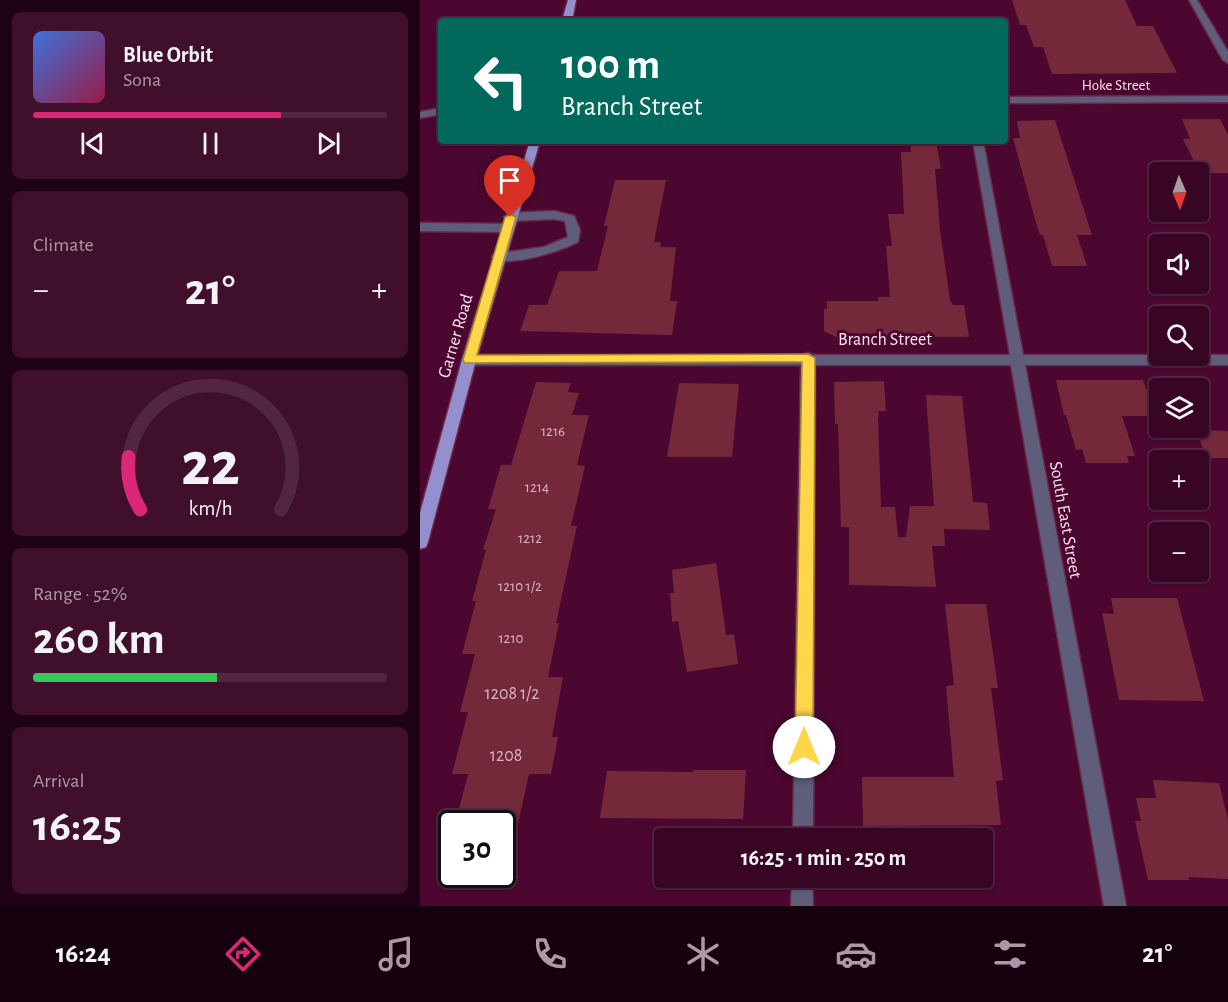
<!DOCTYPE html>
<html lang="en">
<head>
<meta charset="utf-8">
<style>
	:root { --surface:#380524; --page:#3f0f2c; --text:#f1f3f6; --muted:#ab99a6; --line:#522641; --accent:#db2777 }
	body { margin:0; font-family:"Alegreya Sans",sans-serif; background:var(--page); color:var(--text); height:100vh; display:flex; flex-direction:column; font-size:22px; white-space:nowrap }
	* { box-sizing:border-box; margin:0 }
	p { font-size:20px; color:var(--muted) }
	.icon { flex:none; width:33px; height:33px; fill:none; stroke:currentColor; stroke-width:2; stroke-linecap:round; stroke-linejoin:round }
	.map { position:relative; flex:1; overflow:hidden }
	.side { display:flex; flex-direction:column; gap:12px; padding:12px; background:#1f0314; width:420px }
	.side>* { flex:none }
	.hud { position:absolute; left:18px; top:18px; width:570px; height:126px; border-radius:6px; box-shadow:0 2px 4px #0004,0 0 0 2px var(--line); background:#00695c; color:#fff; overflow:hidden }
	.needle { width:39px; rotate:178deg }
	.controls { position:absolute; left:729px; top:162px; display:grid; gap:12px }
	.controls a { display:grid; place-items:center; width:60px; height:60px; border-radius:6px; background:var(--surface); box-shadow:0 2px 4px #0004,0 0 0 2px var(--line); font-size:30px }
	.speed { position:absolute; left:18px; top:810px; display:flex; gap:12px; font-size:30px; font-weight:700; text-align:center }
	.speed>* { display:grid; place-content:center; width:78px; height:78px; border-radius:50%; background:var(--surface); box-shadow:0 2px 4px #0004,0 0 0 2px var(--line); line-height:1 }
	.speed .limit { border:3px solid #111; border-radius:9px; background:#fff; color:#111 }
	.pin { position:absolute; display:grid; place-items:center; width:51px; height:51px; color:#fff; margin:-62px -26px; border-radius:50% 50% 50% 0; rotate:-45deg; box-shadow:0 0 6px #0007 }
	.pin .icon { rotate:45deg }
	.me { position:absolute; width:66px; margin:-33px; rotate:0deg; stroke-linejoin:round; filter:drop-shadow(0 0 4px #0008) }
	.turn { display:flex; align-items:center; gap:21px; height:126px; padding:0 24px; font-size:27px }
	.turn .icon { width:78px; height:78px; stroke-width:2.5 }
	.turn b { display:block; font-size:42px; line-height:51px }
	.big { font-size:45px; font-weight:700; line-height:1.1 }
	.side .tile { flex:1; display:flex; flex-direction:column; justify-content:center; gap:9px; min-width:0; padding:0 21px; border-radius:9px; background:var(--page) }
	.side .dial { align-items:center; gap:0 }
	.dial svg { height:156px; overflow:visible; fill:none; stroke:var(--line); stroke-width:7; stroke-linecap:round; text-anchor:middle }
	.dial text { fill:var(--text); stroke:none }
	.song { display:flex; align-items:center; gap:18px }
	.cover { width:72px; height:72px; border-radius:9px; background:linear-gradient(135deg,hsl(220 70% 55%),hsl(340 70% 35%)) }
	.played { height:6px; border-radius:3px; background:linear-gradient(90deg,var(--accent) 70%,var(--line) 70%) }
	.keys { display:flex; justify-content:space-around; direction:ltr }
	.heat { display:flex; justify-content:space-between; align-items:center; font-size:33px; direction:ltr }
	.charge { height:9px; border-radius:4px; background:linear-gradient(90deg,#34c759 52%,var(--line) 0) }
	.trip { position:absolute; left:234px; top:828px; width:339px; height:60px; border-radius:6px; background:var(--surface); box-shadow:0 2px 4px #0004,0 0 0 2px var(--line); font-weight:700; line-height:60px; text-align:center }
	.menu { display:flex; height:96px; justify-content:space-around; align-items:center; background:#16020e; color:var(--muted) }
	.menu .icon { width:42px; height:42px }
	.menu .selected { color:var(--accent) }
	.menu b { font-size:27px; color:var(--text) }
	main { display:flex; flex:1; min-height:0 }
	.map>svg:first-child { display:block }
	.building { fill:#74293a }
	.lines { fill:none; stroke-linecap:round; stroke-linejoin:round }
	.minor-casing { stroke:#672a4e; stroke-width:3 }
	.major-casing { stroke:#672a4e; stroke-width:3 }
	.minor { fill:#605d7b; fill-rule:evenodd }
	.major { fill:#968fcd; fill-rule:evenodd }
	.route { fill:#ffd54a; stroke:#a68a30; stroke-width:1.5 }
	.labels { text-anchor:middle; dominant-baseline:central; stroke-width:6; stroke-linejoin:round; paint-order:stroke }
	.far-street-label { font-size:15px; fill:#fce2ed; stroke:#4b0730 }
	.number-label { font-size:15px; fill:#dab4c0 }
	.street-label { font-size:18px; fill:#fce2ed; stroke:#4b0730 }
	.near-number-label { font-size:18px; fill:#dab4c0 }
</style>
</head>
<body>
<main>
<section class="side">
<div class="tile">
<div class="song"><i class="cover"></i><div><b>Blue Orbit</b><p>Sona</p></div></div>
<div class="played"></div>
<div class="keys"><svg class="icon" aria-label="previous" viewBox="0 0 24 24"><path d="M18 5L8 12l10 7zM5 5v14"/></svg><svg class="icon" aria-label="pause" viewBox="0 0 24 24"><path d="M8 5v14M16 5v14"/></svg><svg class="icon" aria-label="next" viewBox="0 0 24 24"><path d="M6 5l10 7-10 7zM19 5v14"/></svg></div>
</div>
<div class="tile"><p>Climate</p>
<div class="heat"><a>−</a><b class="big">21°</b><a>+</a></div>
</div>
<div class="tile dial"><svg viewBox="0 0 100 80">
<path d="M14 69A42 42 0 1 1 86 69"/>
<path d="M14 69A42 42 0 0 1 8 42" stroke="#db2777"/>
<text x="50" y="56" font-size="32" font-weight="700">22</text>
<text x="50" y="72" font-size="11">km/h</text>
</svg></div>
<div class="tile"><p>Range · 52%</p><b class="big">260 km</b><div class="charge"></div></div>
<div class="tile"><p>Arrival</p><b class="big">16:25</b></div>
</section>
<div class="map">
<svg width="808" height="906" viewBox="0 0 808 906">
	<rect width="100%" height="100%" fill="#4b0730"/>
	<!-- building -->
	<g class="building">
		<path d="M 592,0 L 705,0 L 717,26 L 733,26 L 757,73 L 632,74 L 623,47 L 614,47 L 606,25 L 600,25 Z"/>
		<path d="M 762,119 L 800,119 L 808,135 L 808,173 L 780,173 L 763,139 L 770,139 Z"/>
		<path d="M 635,120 L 672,235 L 657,235 L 667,266 L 632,266 L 623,235 L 620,235 L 616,223 L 593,138 L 600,138 L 597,121 Z"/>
		<path d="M 490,141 L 516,141 L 521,169 L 515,169 L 520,230 L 530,300 L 533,305 L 544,305 L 549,337 L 416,337 L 404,331 L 404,309 L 407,309 L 407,301 L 458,301 L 458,297 L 470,297 L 466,246 L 472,246 L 468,214 L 484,214 L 481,152 L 491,152 Z"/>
		<path d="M 195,180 L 246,180 L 234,242 L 241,242 L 240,247 L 256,247 L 250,301 L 257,301 L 252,335 L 100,331 L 109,305 L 127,305 L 139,271 L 177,271 L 188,226 L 184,226 Z"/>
		<path d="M 636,380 L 723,380 L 726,389 L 740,389 L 740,416 L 702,416 L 715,456 L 707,456 L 709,463 L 666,463 L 662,449 L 656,450 L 646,415 L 644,415 Z"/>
		<path d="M 464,381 L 466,411 L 459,411 L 458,420 L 461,507 L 475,507 L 478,537 L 486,537 L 490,506 L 514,506 L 506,395 L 542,396 L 553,502 L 567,503 L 570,530 L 524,529 L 525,546 L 512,546 L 516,587 L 429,585 L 429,527 L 421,527 L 418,424 L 415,424 L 414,382 Z"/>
		<path d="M 116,382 L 151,383 L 148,392 L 159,393 L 152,415 L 169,415 L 157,465 L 165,466 L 151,526 L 157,526 L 136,623 L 139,623 L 128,677 L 143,677 L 132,737 L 138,737 L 131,774 L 109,774 L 98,824 L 35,824 L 48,774 L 32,774 L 48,712 L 40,712 L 55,654 L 42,654 L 56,601 L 52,601 L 66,550 L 63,550 L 76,509 L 68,509 L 81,465 L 91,465 Z"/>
		<path d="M 259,383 L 319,384 L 312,457 L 247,457 Z"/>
		<path d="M 777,430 L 808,431 L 808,458 L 786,458 Z"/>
		<path d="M 296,563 L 306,635 L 314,634 L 318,664 L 267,672 L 258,621 L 252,622 L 250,593 L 254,593 L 252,570 Z"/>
		<path d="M 691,598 L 757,598 L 784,701 L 699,700 L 682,613 L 694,614 Z"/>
		<path d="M 525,604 L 566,604 L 578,688 L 571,688 L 583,780 L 576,781 L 581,825 L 443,826 L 442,777 L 534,777 L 526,686 L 534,685 Z"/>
		<path d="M 274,770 L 326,770 L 323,819 L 180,818 L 187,771 L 273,772 Z"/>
		<path d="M 733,780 L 799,783 L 808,820 L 808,879 L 768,877 L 769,880 L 728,880 L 715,821 L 721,821 L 716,798 L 736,798 Z"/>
	</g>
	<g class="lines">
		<defs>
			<g id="minor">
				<path d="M 769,0 L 777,0 L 808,52 L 808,63 L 803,60 Z"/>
				<path d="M 808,96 L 808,102 L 585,103 L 585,97 Z"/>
				<path d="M 21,108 L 21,114 L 0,118 L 0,112 Z"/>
				<path d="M 553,141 L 563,141 L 603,355 L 808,355 L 808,365 L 605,365 L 706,906 L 684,906 L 591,365 L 395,365 L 393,838 L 373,838 L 381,365 L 49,365 L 42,360 L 49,355 L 383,355 L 388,353 L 393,355 L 590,355 Z"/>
				<path d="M 134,211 L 154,216 L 160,230 L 158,242 C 138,252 96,265 74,260 L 72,257 L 74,254 L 124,247 L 148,237 L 145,221 L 134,219 L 90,221 L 84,217 L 90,213 Z"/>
				<path d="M 0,223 L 87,224 L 93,228 L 87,232 L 0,231 Z"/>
				<path d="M 372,878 L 392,878 L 393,906 L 371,906 Z"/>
			</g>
			<g id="major">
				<path d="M 148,0 L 156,0 L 152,21 L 142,21 Z"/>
				<path d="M 110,141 L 120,141 L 56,360 L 8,542 L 6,547 L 0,549 L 0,513 L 42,360 Z"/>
			</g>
		</defs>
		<!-- minor casing -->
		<use href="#minor" class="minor-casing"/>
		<!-- major casing -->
		<use href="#major" class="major-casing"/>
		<!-- minor -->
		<use href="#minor" class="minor"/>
		<!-- major -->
		<use href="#major" class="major"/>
	</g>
	<!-- route -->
	<path class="route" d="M 90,214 L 96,217 L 57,355 L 388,354 L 395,358 L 393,747 L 390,753 L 384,755 L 378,753 L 375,747 L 382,362 L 45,363 L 43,360 L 85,217 Z"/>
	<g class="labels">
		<!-- far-street labels -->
		<g class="far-street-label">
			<text x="696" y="85">Hoke Street</text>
		</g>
		<!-- number labels -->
		<g class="number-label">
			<text x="133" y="431">1216</text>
			<text x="117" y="487">1214</text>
			<text x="110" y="538">1212</text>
			<text x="100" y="586">1210 1/2</text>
			<text x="91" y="638">1210</text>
		</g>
		<!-- street labels -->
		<g class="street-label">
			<text transform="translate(36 336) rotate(-74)">Garner Road</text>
			<text x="465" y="340">Branch Street</text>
			<text transform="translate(645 520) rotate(80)">South East Street</text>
		</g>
		<!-- near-number labels -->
		<g class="near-number-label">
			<text x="92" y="694">1208 1/2</text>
			<text x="86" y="756">1208</text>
		</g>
	</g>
</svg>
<div class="controls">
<a><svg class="needle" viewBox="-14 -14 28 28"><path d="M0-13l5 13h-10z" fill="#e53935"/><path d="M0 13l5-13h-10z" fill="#ab99a6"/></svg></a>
<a><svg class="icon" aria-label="sound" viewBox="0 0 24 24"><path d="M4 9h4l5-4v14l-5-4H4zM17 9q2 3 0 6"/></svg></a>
<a><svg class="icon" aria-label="search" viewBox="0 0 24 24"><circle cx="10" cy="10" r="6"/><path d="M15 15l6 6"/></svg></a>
<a><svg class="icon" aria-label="layers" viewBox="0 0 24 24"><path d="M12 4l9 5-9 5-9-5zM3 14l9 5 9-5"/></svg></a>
<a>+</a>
<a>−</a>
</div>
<div class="speed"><div class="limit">30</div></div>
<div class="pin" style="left:90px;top:217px;background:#d93025"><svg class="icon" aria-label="arrive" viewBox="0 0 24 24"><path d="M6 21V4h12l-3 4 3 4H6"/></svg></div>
<svg class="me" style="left:384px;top:747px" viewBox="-20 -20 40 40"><circle r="19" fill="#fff"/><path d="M0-13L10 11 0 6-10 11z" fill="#ffd54a"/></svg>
<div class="trip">16:25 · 1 min · 250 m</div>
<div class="hud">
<div class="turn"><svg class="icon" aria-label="left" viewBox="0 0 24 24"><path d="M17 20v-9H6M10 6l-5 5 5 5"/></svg><div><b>100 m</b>Branch Street</div></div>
</div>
</div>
</main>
<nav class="menu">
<b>16:24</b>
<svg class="icon selected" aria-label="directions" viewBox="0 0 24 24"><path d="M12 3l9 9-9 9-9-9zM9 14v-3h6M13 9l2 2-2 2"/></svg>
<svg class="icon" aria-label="music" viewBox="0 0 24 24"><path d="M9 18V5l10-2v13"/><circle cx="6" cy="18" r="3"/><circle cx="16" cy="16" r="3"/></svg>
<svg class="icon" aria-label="phone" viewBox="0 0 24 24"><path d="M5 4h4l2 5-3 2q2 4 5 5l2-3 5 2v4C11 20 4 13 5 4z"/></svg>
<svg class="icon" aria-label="climate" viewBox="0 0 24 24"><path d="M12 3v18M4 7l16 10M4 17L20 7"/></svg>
<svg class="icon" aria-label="car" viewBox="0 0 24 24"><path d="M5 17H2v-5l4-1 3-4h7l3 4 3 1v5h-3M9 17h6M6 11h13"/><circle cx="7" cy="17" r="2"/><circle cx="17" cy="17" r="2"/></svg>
<svg class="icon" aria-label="filters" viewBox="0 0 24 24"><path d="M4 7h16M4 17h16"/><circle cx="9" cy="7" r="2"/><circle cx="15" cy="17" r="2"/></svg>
<b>21°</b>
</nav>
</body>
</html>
